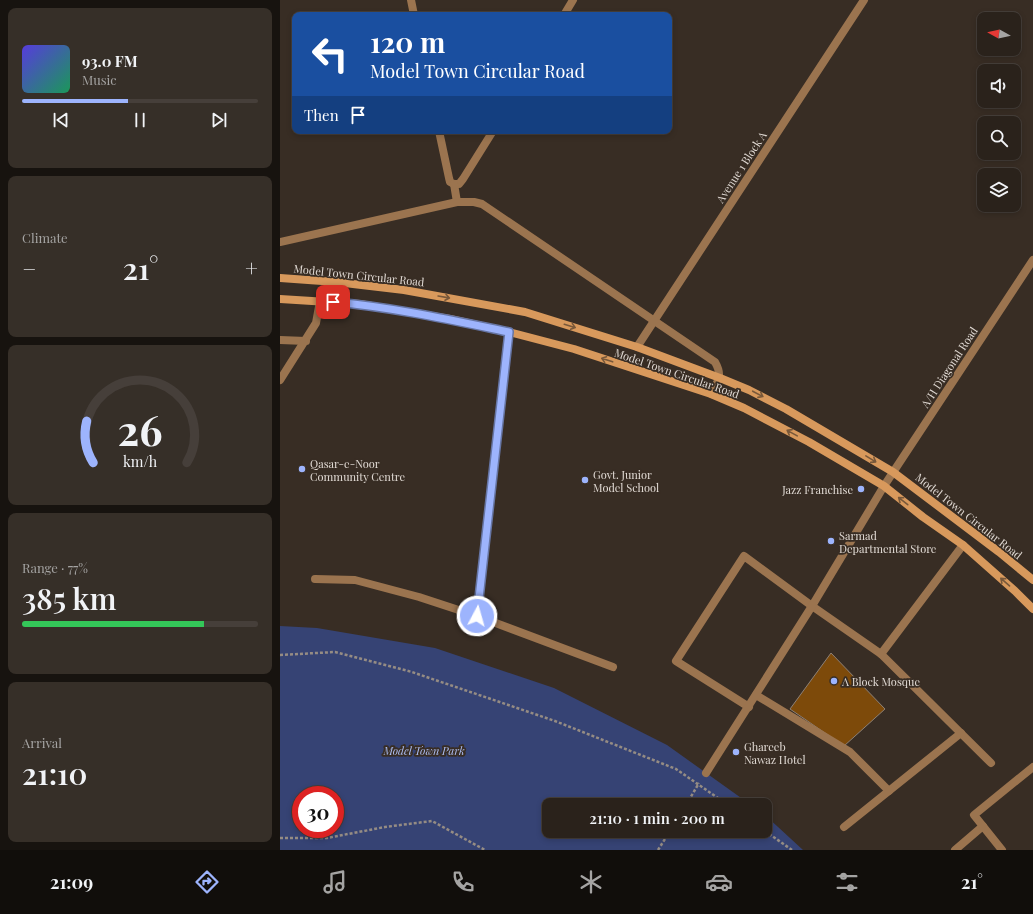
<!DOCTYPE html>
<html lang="en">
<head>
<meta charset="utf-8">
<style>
	:root { --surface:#2a221b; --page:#362f28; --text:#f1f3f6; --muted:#a5a4a3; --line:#463f3a; --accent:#9db4fd }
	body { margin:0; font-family:"Playfair Display",serif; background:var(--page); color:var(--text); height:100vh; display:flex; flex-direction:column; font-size:15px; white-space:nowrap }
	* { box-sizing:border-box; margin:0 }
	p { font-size:13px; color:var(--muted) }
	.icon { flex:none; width:22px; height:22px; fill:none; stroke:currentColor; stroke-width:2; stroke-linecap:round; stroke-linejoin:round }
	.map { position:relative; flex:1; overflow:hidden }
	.details { display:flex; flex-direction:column; gap:8px; padding:8px; background:#17130f; width:280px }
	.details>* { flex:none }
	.hud { position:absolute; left:12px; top:12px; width:380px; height:122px; border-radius:8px; box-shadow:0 2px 6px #0003,0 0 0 1px var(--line); background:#1a4fa0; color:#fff; overflow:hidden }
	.needle { width:26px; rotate:278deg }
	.tools { position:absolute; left:697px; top:12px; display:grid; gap:8px }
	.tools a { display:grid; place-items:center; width:44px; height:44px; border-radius:8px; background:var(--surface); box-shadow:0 2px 6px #0003,0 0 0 1px var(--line); font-size:20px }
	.speed { position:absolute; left:12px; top:786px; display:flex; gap:8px; font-size:20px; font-weight:700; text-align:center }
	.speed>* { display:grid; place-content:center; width:52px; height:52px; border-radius:50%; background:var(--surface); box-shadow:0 2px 6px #0003,0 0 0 1px var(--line); line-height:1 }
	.speed .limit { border:6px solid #d22; background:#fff; color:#111 }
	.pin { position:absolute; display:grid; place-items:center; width:34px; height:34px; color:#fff; margin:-17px; border-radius:8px; box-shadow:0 2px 6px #0006 }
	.me { position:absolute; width:44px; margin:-22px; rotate:6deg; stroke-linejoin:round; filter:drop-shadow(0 0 3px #0008) }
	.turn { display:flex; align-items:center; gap:14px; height:84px; padding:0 12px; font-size:18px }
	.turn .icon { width:52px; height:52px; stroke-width:2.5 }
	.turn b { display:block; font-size:28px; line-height:34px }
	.then { display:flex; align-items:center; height:38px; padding:0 12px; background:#0003; gap:8px; font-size:15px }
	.big { font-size:30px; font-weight:600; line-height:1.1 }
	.details .tile { flex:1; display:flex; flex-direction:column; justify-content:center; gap:6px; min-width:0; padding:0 14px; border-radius:8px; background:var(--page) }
	.details .dial { align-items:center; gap:0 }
	.dial svg { height:104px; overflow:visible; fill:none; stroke:var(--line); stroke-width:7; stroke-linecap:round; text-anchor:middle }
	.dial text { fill:var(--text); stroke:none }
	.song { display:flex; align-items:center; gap:12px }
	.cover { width:48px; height:48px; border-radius:6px; background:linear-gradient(135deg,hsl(250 70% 55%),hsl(150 70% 35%)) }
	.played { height:4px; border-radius:2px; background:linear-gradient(90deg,var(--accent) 45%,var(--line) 45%) }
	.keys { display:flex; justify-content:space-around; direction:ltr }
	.heat { display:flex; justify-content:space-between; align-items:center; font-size:22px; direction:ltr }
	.charge { height:6px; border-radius:3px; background:linear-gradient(90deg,#34c759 77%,var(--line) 0) }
	.trip { position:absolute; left:262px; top:798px; width:230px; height:40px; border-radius:8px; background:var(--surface); box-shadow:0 2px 6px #0003,0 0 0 1px var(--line); font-weight:600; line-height:40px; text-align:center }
	.tab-bar { display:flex; height:64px; justify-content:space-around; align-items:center; background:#110e0b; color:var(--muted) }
	.tab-bar .icon { width:28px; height:28px }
	.tab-bar .active { color:var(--accent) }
	.tab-bar b { font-size:18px; color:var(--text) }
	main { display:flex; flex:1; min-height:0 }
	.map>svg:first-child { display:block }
	.green { fill:#364374; fill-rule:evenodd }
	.building { fill:#7d4a0a; stroke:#8d8075 }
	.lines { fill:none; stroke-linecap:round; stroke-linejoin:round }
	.path { stroke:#958c84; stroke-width:2.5; stroke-dasharray:3 2; stroke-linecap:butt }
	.service { stroke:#9b744f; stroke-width:8 }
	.minor { stroke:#9b744f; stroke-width:8 }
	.tertiary { stroke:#9b744f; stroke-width:8 }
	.secondary { stroke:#d8995c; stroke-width:8 }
	.oneway { stroke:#78583a }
	.route-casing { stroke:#6675a4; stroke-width:10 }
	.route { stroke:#9db4fd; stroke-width:7 }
	.poi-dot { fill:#9db4fd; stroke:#382d24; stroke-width:1.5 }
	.labels { text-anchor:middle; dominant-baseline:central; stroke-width:3.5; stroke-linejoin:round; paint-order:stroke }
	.street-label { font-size:11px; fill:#e1dad4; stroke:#382d24 }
	.poi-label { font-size:11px; fill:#e1dad4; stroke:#382d24; text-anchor:start }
	.park-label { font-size:11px; font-style:italic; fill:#aebff4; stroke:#382d24 }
</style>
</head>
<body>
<main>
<section class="details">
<div class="tile">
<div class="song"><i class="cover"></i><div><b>93.0 FM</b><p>Music</p></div></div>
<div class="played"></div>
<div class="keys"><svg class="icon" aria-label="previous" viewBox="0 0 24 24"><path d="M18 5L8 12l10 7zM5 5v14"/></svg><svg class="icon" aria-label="pause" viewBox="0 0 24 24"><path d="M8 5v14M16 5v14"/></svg><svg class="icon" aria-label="next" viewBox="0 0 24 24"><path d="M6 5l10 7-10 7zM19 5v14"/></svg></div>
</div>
<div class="tile"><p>Climate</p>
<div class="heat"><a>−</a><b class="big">21°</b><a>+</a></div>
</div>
<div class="tile dial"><svg viewBox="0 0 100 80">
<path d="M14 69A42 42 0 1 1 86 69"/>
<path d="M14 69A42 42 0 0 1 9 37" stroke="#9db4fd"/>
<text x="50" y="56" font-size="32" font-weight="700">26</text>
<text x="50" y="72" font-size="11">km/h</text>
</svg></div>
<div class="tile"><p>Range · 77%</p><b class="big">385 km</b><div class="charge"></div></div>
<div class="tile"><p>Arrival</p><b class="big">21:10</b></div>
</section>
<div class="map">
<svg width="753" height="850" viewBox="0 0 753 850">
	<rect width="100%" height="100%" fill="#382d24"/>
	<!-- green -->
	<path class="green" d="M 0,626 L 37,628 L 155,648 L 274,688 L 387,745 L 471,805 L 269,805 L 269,831 L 485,831 L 485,815 L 523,850 L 0,850 ZM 21,795 L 55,795 L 55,829 L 21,829 Z"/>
	<!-- building -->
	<path class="building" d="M 551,653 L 605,709 L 564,746 L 510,709 Z"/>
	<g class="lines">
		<!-- path -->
		<g class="path">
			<path d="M 0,655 L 55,652 L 132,672 L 275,721 L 396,769 L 448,805"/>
			<path d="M 406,805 L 419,783"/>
			<path d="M 485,831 L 512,850"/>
			<path d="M 0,838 L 47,838 L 105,827 L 152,821 L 205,850"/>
			<path d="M 378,850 L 390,831"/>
		</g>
		<!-- service -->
		<g class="service">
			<path d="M 0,340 L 26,341"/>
			<path d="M 0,380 L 36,323 L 40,301"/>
			<path d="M 675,850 L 703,826"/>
			<path d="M 722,850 L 694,815 L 753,767"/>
		</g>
		<!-- minor -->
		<g class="minor">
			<path d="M 131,0 L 134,15"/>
			<path d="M 284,15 L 293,0"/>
			<path d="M 159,131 L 169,178 L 170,182 L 174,184"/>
			<path d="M 174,184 L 179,184 L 183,179 L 213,131"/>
			<path d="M 174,184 L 177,202"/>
			<path d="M 0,242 L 177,202 L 194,202 L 202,204 L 435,362 C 443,376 438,381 431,394"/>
			<path d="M 357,347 L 584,0"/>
			<path d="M 35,579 L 75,580 L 139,597 L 197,616 L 229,332"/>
			<path d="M 197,616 L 333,667"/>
			<path d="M 601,654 L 683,545"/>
			<path d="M 476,695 L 570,752 L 609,791"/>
			<path d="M 469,707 L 396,661 L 464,556 L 532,606 L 601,654 L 711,763"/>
			<path d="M 426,773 L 532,606 L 604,486"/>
			<path d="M 564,827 L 681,733"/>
		</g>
		<!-- tertiary -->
		<path class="tertiary" d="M 604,486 L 753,260"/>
		<!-- secondary -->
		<g class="secondary">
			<path d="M 0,278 L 56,282 L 124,290 L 245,312 L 357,347 L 440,378 L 469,390 L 506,409 L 613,472 L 719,552 L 753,580"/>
			<path d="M 0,299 L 80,304 L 170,319 L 229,332 L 294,349 L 431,394 L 464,408 L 529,442 L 604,486 L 643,517 L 683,545 L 735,591 L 753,609"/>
		</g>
	</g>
	<!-- one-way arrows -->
	<defs><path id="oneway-shaft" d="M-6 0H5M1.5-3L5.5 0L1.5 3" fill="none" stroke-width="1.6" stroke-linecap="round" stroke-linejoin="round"/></defs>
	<g class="oneway">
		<use href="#oneway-shaft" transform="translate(164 297) rotate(10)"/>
		<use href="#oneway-shaft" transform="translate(290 326) rotate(17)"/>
		<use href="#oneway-shaft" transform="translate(327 360) rotate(-162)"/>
		<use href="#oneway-shaft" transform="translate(478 394) rotate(28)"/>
		<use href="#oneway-shaft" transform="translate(512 433) rotate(-151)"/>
		<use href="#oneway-shaft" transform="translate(591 459) rotate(31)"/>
		<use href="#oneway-shaft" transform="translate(623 501) rotate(-142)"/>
		<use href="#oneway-shaft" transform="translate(725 582) rotate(-139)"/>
	</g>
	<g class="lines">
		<defs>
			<path id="route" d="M 53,302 C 112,307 171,320 229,332 L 197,616"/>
		</defs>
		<!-- route casing -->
		<use href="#route" class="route-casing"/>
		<!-- route -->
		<use href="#route" class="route"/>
	</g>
	<!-- markers -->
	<g class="poi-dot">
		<circle cx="22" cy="469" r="4"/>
		<circle cx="305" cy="480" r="4"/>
		<circle cx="581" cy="489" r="4"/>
		<circle cx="551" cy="541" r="4"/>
		<circle cx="554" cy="681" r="4"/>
		<circle cx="456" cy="752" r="4"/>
	</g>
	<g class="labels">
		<!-- street labels -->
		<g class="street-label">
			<text transform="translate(461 167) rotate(-57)">Avenue 1 Block A</text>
			<text transform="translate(79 275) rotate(6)">Model Town Circular Road</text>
			<text transform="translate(669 367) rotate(-57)">A/H Diagonal Road</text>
			<text transform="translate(397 373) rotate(19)">Model Town Circular Road</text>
			<text transform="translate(689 516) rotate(38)">Model Town Circular Road</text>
		</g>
		<!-- poi labels -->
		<g class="poi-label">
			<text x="30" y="463">Qasar-e-Noor<tspan x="30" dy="13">Community Centre</tspan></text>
			<text x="313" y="474">Govt. Junior<tspan x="313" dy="13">Model School</tspan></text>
			<text x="573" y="489" text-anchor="end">Jazz Franchise</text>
			<text x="559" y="535">Sarmad<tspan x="559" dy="13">Departmental Store</tspan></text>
			<text x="562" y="681">A Block Mosque</text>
			<text x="464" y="746">Ghareeb<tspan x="464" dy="13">Nawaz Hotel</tspan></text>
		</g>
		<!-- park labels -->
		<g class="park-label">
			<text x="144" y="750">Model Town Park</text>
		</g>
	</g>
</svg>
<div class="tools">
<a><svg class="needle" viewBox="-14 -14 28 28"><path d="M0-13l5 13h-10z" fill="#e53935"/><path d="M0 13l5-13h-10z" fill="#a5a4a3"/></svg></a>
<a><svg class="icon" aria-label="sound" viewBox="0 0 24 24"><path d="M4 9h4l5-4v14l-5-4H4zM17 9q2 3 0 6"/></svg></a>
<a><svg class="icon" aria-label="search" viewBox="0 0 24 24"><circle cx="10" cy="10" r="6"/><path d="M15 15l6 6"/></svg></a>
<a><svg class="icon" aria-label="layers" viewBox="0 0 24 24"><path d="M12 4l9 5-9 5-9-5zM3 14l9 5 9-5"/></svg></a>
</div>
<div class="speed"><div class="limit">30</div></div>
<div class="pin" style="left:53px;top:302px;background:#d93025"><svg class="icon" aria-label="arrive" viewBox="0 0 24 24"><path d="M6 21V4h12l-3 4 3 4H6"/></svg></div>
<svg class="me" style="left:197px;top:616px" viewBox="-20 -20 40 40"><circle r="17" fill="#9db4fd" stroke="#fff" stroke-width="3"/><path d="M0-11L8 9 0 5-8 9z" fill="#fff"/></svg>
<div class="trip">21:10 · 1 min · 200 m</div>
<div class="hud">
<div class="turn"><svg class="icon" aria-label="left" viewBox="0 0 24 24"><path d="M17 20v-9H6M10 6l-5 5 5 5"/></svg><div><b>120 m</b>Model Town Circular Road</div></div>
<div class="then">Then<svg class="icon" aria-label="arrive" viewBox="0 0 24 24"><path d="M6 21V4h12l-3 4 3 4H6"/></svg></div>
</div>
</div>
</main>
<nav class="tab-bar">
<b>21:09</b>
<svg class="icon active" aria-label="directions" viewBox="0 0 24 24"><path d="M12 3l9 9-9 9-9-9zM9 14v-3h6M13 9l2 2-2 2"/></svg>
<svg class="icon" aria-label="music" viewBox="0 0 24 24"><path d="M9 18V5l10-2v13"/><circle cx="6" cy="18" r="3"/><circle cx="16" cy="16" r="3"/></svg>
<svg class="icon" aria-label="phone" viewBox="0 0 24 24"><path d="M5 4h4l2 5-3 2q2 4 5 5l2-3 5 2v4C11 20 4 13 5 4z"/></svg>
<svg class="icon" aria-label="climate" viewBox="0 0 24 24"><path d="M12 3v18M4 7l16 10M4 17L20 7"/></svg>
<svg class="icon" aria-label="car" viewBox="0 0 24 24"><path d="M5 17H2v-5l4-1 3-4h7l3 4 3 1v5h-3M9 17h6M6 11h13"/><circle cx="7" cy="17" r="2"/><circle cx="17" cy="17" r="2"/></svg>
<svg class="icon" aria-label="filters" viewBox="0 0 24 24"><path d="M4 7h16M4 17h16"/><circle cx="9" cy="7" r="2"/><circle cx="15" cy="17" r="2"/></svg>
<b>21°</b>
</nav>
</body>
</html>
